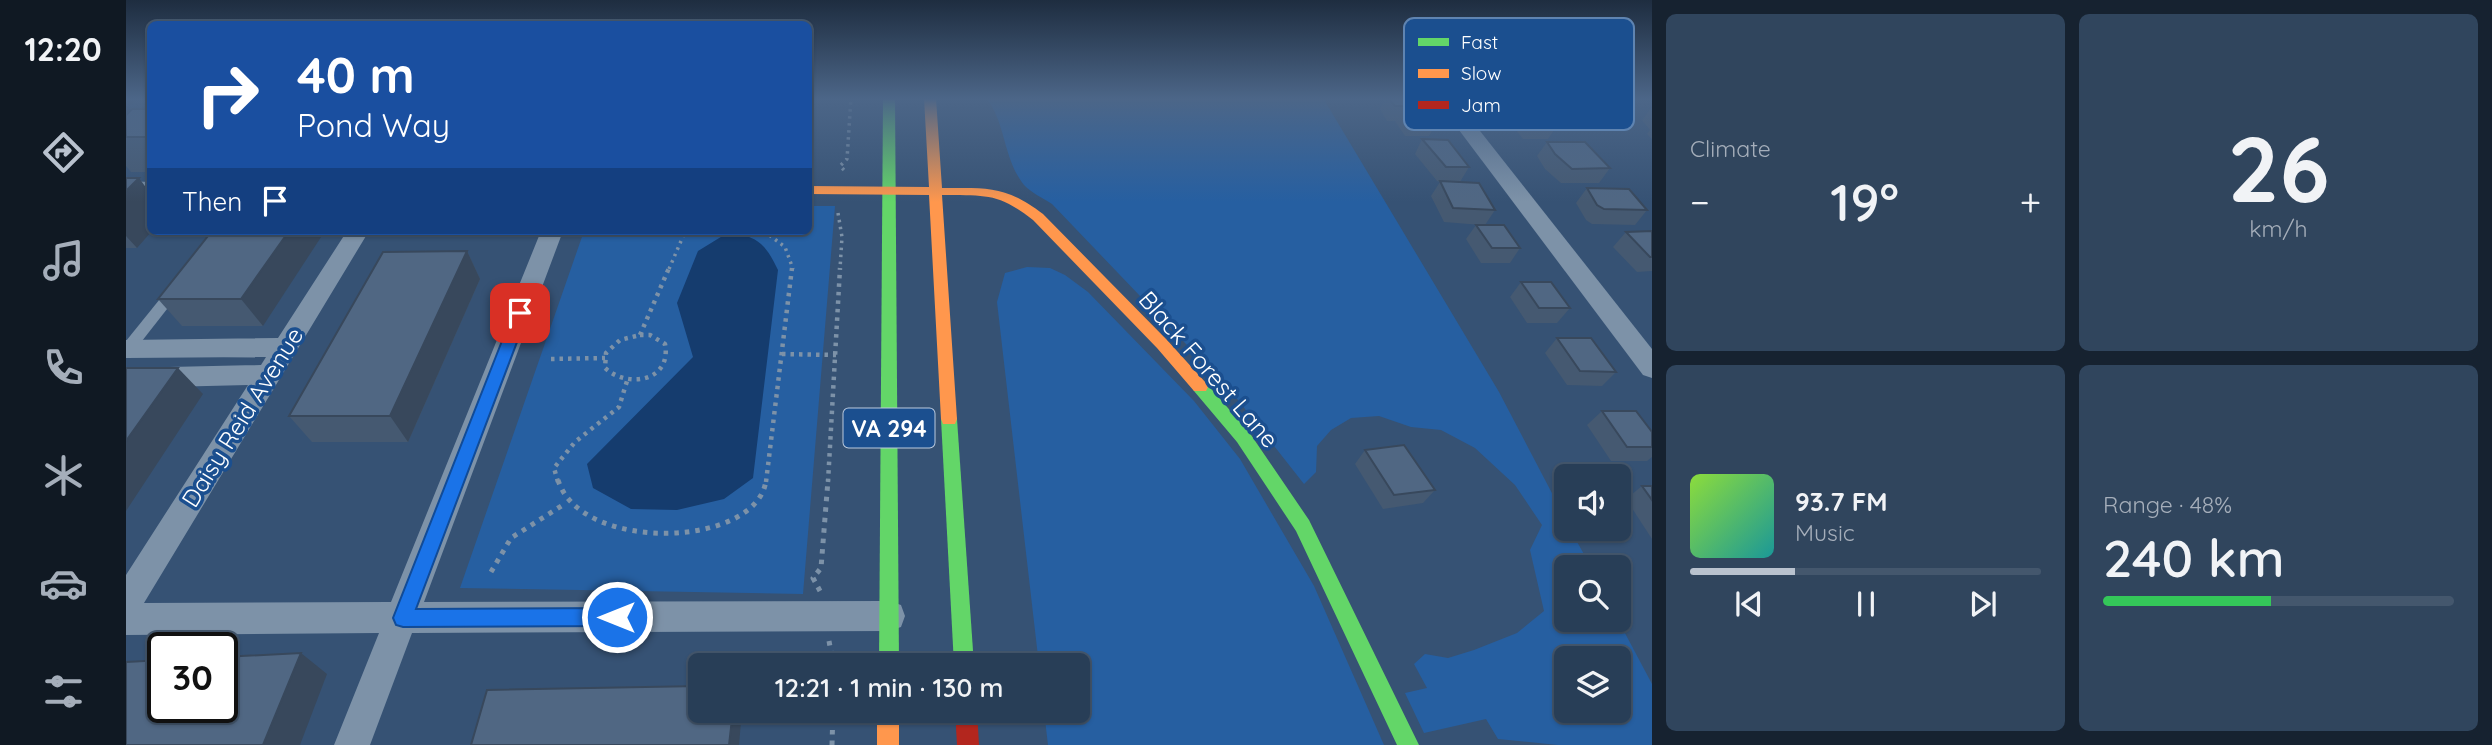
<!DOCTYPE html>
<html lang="en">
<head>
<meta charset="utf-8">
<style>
	:root { --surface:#283e57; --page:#30455d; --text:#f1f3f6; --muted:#a5aeba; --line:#44576d; --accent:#b9c2ce }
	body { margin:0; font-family:Quicksand,sans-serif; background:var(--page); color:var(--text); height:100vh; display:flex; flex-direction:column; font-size:26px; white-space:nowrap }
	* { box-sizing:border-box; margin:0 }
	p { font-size:23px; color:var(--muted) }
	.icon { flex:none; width:38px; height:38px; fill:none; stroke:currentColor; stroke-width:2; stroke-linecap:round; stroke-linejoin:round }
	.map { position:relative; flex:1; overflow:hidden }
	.sheet { display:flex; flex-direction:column; gap:14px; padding:14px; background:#162230; width:840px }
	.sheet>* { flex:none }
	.top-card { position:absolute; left:21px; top:21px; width:665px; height:214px; border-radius:10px; box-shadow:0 2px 5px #0004,0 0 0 2px var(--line); background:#1a4fa0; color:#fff; overflow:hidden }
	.buttons { position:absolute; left:1428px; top:464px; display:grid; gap:14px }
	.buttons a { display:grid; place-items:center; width:77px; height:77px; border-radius:10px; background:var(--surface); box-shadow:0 2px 5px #0004,0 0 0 2px var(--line); font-size:35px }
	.speed { position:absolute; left:21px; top:632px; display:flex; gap:14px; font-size:35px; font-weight:700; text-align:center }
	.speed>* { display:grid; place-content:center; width:91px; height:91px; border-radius:50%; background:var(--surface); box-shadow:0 2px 5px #0004,0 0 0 2px var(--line); line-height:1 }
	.speed .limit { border:4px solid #111; border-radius:10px; background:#fff; color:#111 }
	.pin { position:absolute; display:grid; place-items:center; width:60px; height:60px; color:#fff; margin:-30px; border-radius:14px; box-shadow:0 4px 10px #0006 }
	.me { position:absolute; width:77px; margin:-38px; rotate:270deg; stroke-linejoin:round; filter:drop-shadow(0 0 5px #0008) }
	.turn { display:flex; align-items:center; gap:24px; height:147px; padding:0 35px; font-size:32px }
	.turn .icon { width:91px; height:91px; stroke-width:2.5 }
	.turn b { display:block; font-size:49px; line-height:60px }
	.then { display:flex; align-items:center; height:66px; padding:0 35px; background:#0003; gap:14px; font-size:26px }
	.big { font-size:52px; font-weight:600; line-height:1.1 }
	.sheet .card { flex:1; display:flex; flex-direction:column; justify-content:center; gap:10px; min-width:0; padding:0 24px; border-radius:10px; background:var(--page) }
	.sheet .dial { align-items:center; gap:0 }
	.dial b { font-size:91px; line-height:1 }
	.song { display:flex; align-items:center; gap:21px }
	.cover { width:84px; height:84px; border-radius:10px; background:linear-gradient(135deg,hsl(90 70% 55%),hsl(180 70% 35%)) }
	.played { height:7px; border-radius:4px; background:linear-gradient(90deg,var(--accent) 30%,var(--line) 30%) }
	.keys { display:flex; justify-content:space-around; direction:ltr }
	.heat { display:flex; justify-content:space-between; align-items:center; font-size:38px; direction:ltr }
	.charge { height:10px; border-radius:5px; background:linear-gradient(90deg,#34c759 48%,var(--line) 0) }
	.sheet .tiles { flex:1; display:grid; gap:14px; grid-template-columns:repeat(2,1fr) }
	.trip { position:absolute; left:562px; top:653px; width:402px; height:70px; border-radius:10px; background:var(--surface); box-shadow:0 2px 5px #0004,0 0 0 2px var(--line); font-weight:600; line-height:70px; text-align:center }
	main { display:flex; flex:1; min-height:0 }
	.dock { display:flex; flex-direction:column; width:126px; justify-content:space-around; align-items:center; background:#101923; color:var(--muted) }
	.dock .icon { width:49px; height:49px }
	.dock .current { color:var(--accent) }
	.dock b { font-size:32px; color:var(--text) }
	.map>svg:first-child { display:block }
	.green { fill:#265fa1; fill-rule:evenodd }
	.water { fill:#153c6e }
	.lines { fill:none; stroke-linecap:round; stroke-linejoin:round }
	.path-far2 { stroke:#7d92a8; stroke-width:3.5; stroke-dasharray:2.5 4.5; stroke-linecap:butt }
	.path-far1 { stroke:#7d92a8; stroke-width:4.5; stroke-dasharray:3.5 5; stroke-linecap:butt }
	.path { stroke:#7d92a8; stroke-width:5; stroke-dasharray:4.5 6; stroke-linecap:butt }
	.lane { fill:#7d92a8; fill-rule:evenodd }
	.street { fill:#7d92a8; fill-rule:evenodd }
	.fast { fill:#63d668; fill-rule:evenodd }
	.slow { fill:#ff974d; fill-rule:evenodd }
	.jam { fill:#b3261e; fill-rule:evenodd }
	.wall { fill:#455971 }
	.shaded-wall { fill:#38485c }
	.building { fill:#506783; stroke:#38485c; stroke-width:2 }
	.route { fill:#1a73e8; stroke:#114b97; stroke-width:2 }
	.labels { text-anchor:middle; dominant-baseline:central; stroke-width:7; stroke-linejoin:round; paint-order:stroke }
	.shield { fill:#1b4f8f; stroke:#bbcadd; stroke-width:2 }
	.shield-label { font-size:23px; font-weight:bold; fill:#fff }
	.street-label { font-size:24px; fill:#fff; stroke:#1b4f8f }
	.key { fill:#1b4f8f; stroke:#5f84b1; stroke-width:2 }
	.key-label { font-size:19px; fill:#fff }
</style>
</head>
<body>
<main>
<nav class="dock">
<b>12:20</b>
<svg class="icon current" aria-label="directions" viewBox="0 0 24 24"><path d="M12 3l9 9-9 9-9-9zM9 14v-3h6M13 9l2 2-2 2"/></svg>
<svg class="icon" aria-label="music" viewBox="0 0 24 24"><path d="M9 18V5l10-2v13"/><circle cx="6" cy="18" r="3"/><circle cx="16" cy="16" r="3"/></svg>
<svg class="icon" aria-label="phone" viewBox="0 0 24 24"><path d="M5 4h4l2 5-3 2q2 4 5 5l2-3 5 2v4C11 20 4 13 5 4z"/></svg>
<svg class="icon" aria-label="climate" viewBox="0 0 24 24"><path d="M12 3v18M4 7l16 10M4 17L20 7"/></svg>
<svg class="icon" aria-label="car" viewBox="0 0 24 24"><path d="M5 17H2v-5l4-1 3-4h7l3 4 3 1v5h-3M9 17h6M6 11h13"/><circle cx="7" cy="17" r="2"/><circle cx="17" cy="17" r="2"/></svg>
<svg class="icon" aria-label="filters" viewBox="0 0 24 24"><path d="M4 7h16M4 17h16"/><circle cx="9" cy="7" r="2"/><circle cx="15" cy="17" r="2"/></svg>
</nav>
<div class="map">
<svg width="1526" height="745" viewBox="0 0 1526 745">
	<rect width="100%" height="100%" fill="#365274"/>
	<!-- green -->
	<g class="green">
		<path d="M 860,98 L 1197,98 L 1373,392 L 1440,520 L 1440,528 L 1444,529 L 1465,567 L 1440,567 L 1440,620 L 1492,620 L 1526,684 L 1526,745 L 1432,745 L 1372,739 L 1360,719 L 1298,733 L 1279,693 L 1301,688 L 1288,664 L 1299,654 L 1322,658 L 1348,650 L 1391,633 L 1418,611 L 1404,550 L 1416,525 L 1389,485 L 1349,448 L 1315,430 L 1285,427 L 1253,416 L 1225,418 L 1205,430 L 1191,446 L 1190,472 L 1178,484 L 1104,390 L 926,204 C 917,198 904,192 898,185 C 877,159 880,122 860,98 ZM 1440,658 L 1493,658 L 1493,710 L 1440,710 Z"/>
		<path d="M 683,206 L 709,206 L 677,594 L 334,588 L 458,231 L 682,231 Z"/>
		<path d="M 901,267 L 924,268 L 939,275 L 962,292 L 1068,401 L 1114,459 L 1188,586 L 1258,745 L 922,745 L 918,711 L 952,710 L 952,665 L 913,665 L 871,302 L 879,273 Z"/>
	</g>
	<!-- water -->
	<path class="water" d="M 603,232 C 632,237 639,243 652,270 L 627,478 L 598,499 L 551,510 L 505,509 L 467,488 L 461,464 L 567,357 L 551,303 L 572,251 Z"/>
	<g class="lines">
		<!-- path-far2 -->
		<g class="path-far2">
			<path d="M 718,170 L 714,166 L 721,159 L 725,98"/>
			<path d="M 712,213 L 716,237 L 714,269"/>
			<path d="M 638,231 L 659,247 L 667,269"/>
			<path d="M 543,269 L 558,234 L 566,231"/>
		</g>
		<!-- path-far1 -->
		<g class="path-far1">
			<path d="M 514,335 L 524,335 L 539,344 C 546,381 502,389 479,368 L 480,353 L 494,340 Z"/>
			<path d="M 514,335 L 543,268"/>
			<path d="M 656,354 L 710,355"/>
			<path d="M 425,359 L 479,358"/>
			<path d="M 432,482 L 428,468 L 449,442 L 493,407 L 501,381"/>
			<path d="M 640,482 L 666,268"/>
			<path d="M 702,482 L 714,268"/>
		</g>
		<!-- path -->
		<g class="path">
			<path d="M 432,480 C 455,554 632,548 640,480"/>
			<path d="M 365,572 L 385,538 L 440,503"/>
			<path d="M 694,591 L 687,578 L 695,568 L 702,480"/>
			<path d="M 703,641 L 706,657 L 701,662 L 703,665"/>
			<path d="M 706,745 L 707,710"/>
		</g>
		<!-- lane -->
		<path class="lane" d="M 47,288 L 53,292 L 52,295 L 5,355 L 0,356 L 0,341 L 42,289 Z"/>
		<!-- street -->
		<g class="street">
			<path d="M 1309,98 L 1328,98 L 1526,349 L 1526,378 L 1517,375 Z"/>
			<path d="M 0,181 L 24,182 L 24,194 L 0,195 Z"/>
			<path d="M 221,231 L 243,231 L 18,603 L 265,602 L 415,231 L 437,231 L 298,602 L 763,601 L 775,605 L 779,616 L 775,627 L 763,631 L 286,633 L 244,745 L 208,745 L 253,633 L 0,635 L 0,575 L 122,385 L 0,388 L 0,368 L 135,365 L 140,357 L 0,358 L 0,340 L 152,338 Z"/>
		</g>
		<!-- fast -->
		<g class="fast">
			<path d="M 757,98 L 769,98 L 773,665 L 753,665 Z"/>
			<path d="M 1074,381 L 1080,383 L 1123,432 L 1183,520 L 1293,745 L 1271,745 L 1170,531 L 1111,442 L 1068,391 L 1066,387 L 1068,383 Z"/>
			<path d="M 823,412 L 829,414 L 831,419 L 848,665 L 828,665 L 815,419 L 817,414 Z"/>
		</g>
		<!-- slow -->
		<g class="slow">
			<path d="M 798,98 L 810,98 L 816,188 C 862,188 878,185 917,214 L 1041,340 L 1080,383 L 1082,387 L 1080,391 L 1068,391 L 1031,348 L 907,220 C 871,192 860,196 816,195 L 831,419 L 829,424 L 817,424 L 815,419 L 803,195 L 682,194 L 682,186 L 803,187 Z"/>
			<rect x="751" y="710" width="22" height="35"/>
		</g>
		<!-- jam -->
		<path class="jam" d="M 829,710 L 851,710 L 853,745 L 831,745 Z"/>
	</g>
	<!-- wall -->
	<g class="wall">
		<path d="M 1259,98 L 1293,98 L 1311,122 L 1303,136 L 1279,136 L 1269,121 L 1261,121 L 1254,109 Z"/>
		<path d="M 1495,98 L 1506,98 L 1504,100 Z"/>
		<path d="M 1392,107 L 1432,124 L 1422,139 L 1397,139 L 1383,121 Z"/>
		<path d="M 1526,107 L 1526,139 L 1521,134 L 1524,130 L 1516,120 Z"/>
		<path d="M 24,109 L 24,172 L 5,172 L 0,166 L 0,115 Z"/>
		<path d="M 1296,139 L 1343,167 L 1334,182 L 1316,182 L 1369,210 L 1359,225 L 1394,248 L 1384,263 L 1355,263 L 1340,239 L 1350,225 L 1355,225 L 1318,222 L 1305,196 L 1314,182 L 1311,181 L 1289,154 Z"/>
		<path d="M 1421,142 L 1484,168 L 1473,183 L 1435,183 L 1419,169 L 1411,156 Z"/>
		<path d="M 0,178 L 11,248 L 0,248 Z"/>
		<path d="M 1461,188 L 1521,210 L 1509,225 L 1466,224 L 1460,220 L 1450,203 Z"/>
		<path d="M 86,231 L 137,326 L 56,326 L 32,299 Z"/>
		<path d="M 1526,231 L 1526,271 L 1511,272 L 1487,247 L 1500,232 Z"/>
		<path d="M 341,251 L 354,279 L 282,442 L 186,442 L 163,416 Z"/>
		<path d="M 1395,282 L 1444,308 L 1431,323 L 1401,323 L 1384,297 Z"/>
		<path d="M 1431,338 L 1490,372 L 1476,386 L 1441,385 L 1419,353 Z"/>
		<path d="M 1476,411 L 1526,432 L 1526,457 L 1521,461 L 1485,461 L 1461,425 Z"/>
		<path d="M 1239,450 L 1309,490 L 1297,503 L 1257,509 L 1229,464 Z"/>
		<path d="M 1516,486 L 1526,486 L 1526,539 L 1500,499 Z"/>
	</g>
	<!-- shaded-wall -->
	<g class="shaded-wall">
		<path d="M 0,98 L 13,98 L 4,105 L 0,100 Z"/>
		<path d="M 0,104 L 4,110 L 0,114 Z"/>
		<path d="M 13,178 L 24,193 L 24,231 L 26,231 L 11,248 L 0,236 L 0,191 Z"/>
		<path d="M 163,231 L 199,231 L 137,326 L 115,299 Z"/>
		<path d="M 341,251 L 354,279 L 282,442 L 264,416 Z"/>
		<path d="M 52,368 L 77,394 L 0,511 L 0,441 Z"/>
		<path d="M 175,653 L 201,674 L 174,745 L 137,745 Z"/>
		<path d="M 607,710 L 616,710 L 613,745 L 603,745 Z"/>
	</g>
	<!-- building -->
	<g class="building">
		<path d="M 1262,98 L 1293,98 L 1311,122 L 1287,121 L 1277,106 L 1269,106 Z"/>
		<path d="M 6,109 L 24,109 L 24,137 L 0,137 L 0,115 Z"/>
		<path d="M 1296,139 L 1322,140 L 1343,167 L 1320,167 Z"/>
		<path d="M 1421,142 L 1459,142 L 1484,168 L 1446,169 L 1429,154 Z"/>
		<path d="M 0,178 L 13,178 L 0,191 Z"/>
		<path d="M 1314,181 L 1353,183 L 1369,210 L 1327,208 Z"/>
		<path d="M 1461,188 L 1503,189 L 1521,210 L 1478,209 L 1471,205 Z"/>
		<path d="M 1350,225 L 1378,225 L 1394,248 L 1366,248 Z"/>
		<path d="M 86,231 L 163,231 L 115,299 L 32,299 Z"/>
		<path d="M 1526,231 L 1526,257 L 1524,257 L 1500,232 Z"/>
		<path d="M 341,251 L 264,416 L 163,416 L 257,252 Z"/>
		<path d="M 1395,282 L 1425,282 L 1444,308 L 1413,308 Z"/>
		<path d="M 1431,338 L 1465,338 L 1490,372 L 1454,371 Z"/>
		<path d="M 0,368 L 52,368 L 0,441 Z"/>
		<path d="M 1476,411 L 1510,411 L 1526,432 L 1526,447 L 1501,447 Z"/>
		<path d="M 1278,445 L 1309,490 L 1268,495 L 1239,450 Z"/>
		<path d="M 1516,486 L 1526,486 L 1526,500 Z"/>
		<path d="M 175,653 L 137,745 L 0,745 L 0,662 L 37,660 L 37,707 L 96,707 L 96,657 Z"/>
		<path d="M 574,686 L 574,710 L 607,710 L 603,745 L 345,745 L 361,690 Z"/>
	</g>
	<!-- sky -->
	<linearGradient id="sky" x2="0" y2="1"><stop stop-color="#1e2d40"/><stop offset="0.49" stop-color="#4c6688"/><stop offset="1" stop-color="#4c6688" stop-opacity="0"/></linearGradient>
	<rect width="1526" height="202" fill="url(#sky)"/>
	<!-- route -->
	<path class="route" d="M 394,307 L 402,313 L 290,609 L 491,608 L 498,610 L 500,617 L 498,624 L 491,626 L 277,627 L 270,625 L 267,618 L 387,313 Z"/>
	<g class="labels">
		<!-- shield labels -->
		<rect class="shield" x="717.5" y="408.5" width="91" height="39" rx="5"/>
		<g class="shield-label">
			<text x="763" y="428">VA 294</text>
		</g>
		<!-- street labels -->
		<g class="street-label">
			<text transform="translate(1083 369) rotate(49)">Black Forest Lane</text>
			<text transform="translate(116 417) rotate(-58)">Daisy Reid Avenue</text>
		</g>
	</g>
	<!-- legend -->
	<rect x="1278" y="18" width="230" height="112" rx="10" class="key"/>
	<rect x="1292" y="38" width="31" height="8" fill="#63d668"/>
	<rect x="1292" y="69" width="31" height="9" fill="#ff974d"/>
	<rect x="1292" y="101" width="31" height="8" fill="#b3261e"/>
	<g class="key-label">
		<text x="1335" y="49">Fast</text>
		<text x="1335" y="80">Slow</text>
		<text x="1335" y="112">Jam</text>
	</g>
</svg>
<div class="buttons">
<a><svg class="icon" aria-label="sound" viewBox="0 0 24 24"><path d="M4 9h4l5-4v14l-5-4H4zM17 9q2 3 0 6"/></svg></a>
<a><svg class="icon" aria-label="search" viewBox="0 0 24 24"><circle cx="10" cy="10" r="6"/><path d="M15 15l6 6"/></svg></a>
<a><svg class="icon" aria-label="layers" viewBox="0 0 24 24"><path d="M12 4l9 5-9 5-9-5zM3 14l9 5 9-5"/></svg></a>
</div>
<div class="speed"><div class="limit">30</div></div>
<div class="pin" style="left:394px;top:313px;background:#d93025"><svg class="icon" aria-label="arrive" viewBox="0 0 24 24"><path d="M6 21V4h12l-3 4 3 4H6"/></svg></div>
<svg class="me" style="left:491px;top:617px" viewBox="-20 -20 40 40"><circle r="17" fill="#1a73e8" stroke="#fff" stroke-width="3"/><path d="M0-11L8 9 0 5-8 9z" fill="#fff"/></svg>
<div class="trip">12:21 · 1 min · 130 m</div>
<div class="top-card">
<div class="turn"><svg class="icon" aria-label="right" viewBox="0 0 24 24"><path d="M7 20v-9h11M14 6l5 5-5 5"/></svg><div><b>40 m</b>Pond Way</div></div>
<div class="then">Then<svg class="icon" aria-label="arrive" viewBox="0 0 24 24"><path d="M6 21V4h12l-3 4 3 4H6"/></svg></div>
</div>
</div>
<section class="sheet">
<div class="tiles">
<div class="card"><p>Climate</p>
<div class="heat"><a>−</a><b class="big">19°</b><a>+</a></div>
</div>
<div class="card dial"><b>26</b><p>km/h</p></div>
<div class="card">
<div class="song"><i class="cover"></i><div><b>93.7 FM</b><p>Music</p></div></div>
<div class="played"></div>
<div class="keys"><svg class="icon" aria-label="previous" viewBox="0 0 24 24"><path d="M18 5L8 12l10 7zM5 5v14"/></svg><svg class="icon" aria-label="pause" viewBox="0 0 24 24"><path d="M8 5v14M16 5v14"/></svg><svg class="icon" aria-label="next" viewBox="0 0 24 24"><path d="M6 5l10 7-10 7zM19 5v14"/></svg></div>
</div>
<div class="card"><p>Range · 48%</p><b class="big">240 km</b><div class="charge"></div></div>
</div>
</section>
</main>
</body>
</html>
